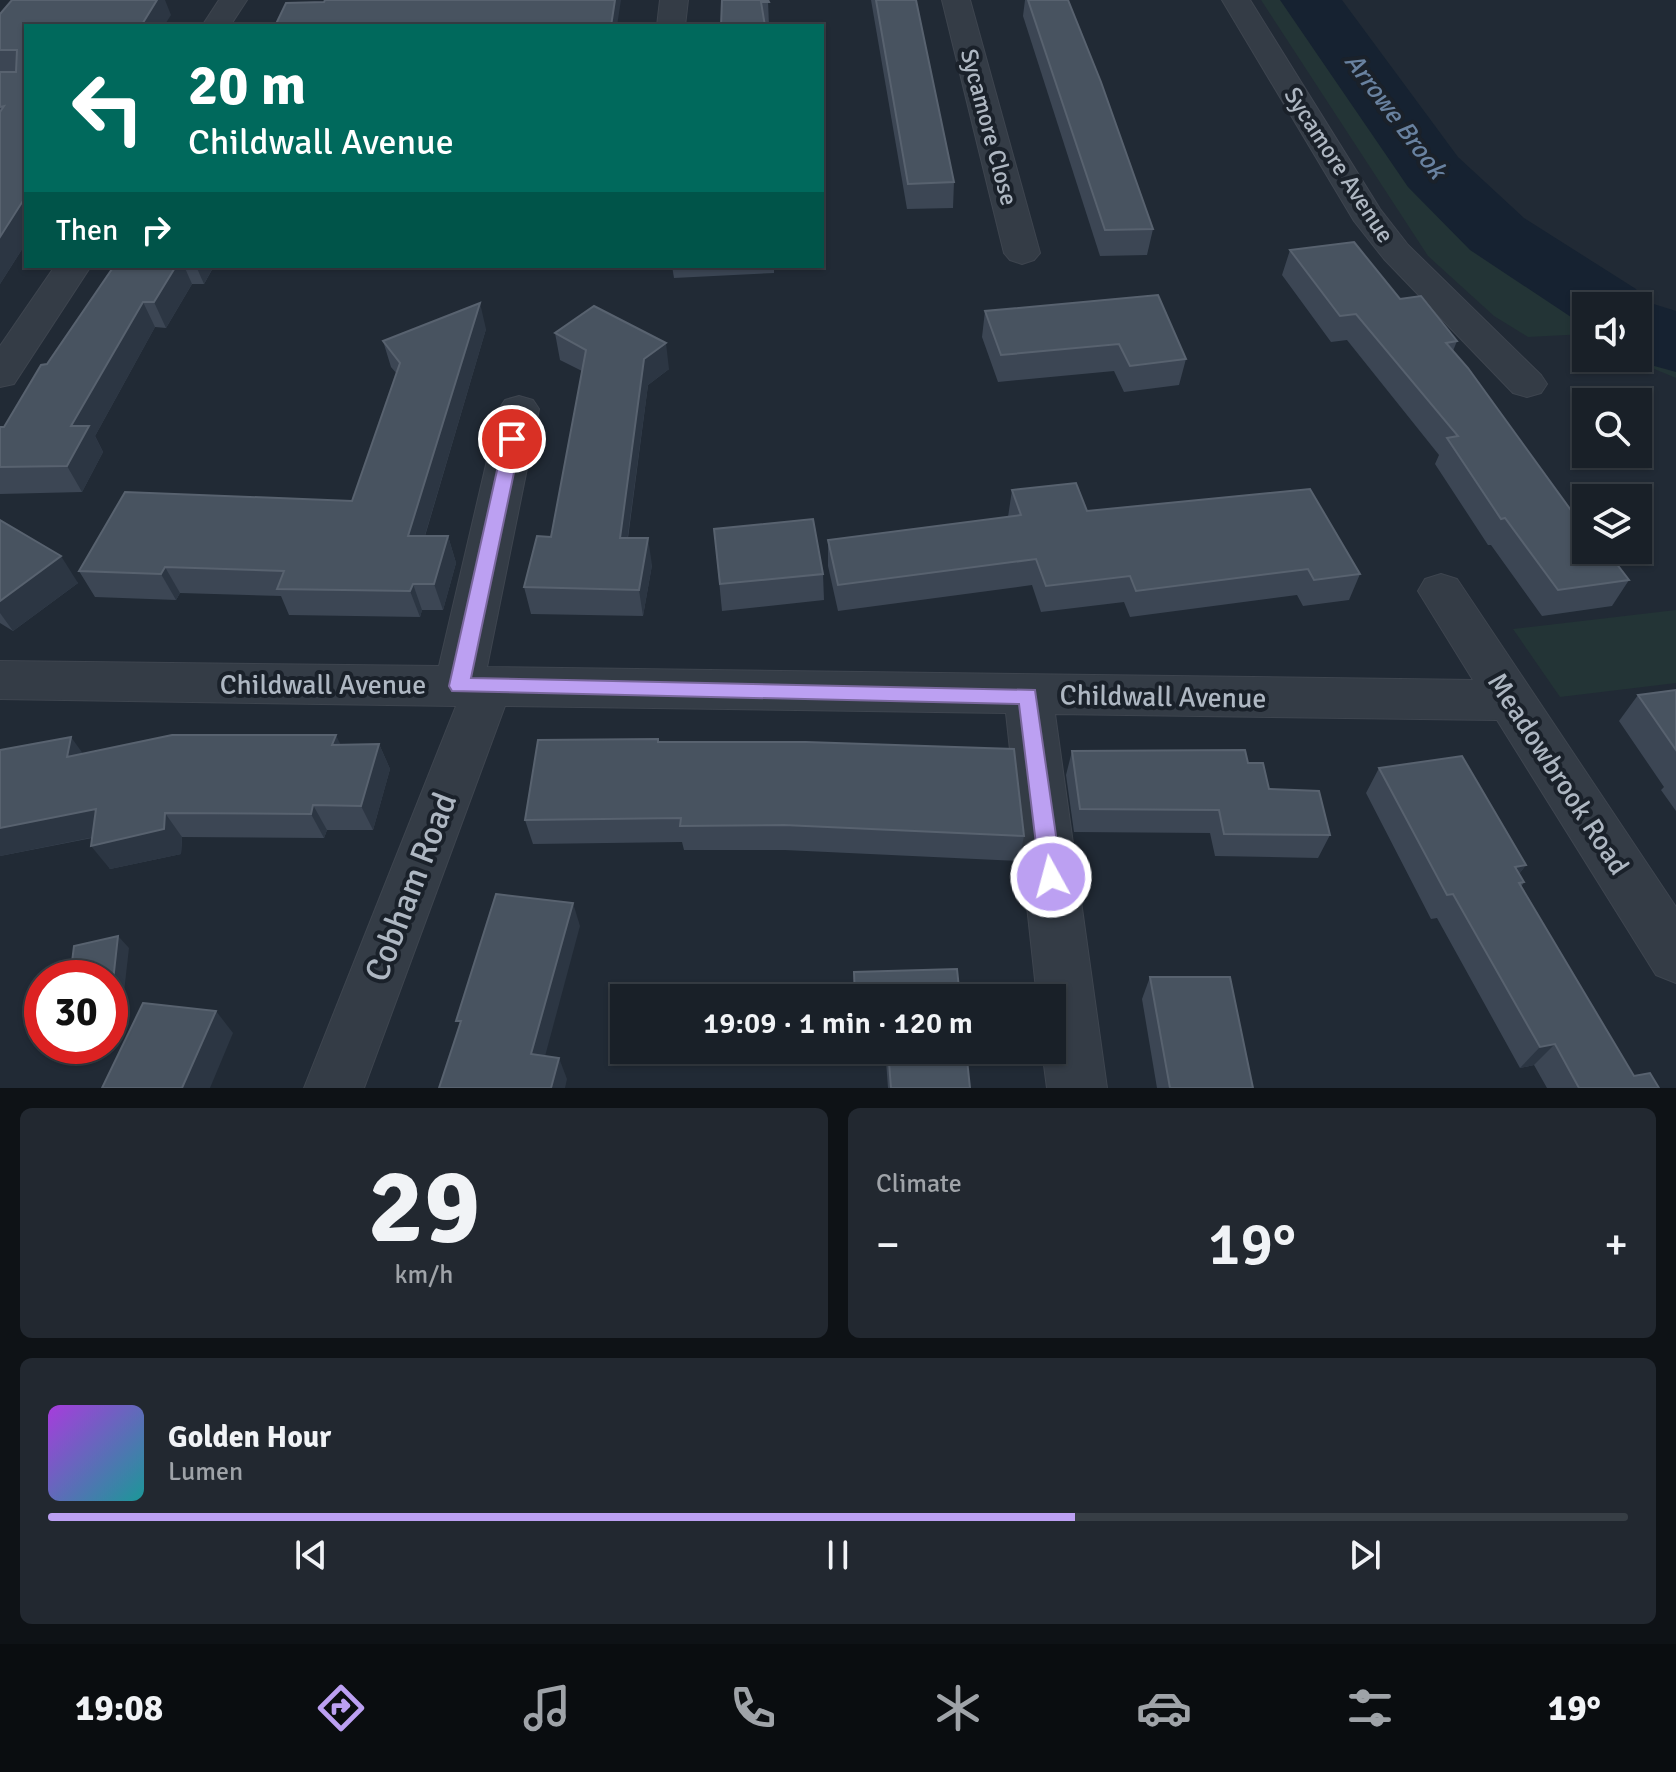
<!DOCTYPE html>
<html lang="en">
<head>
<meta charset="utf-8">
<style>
	:root { --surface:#192028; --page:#222830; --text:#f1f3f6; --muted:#9fa3a8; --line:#373e45; --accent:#bca0f2 }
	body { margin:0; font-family:Signika,sans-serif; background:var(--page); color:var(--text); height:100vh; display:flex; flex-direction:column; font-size:30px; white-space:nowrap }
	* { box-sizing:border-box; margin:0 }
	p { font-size:26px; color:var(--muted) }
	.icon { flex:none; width:44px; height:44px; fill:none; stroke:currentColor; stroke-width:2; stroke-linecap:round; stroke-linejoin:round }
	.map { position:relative; height:1088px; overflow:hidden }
	.drawer { display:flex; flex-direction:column; gap:20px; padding:20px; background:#0e1216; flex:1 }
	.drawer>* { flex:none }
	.top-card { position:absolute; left:24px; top:24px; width:800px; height:244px; border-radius:0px; box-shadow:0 2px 6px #0004,0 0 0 2px var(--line); background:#00695c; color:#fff; overflow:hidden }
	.tools { position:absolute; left:1572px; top:292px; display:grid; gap:16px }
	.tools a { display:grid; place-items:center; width:80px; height:80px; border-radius:0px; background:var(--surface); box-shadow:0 2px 6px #0004,0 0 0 2px var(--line); font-size:40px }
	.speed { position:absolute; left:24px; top:960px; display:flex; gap:16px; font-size:40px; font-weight:700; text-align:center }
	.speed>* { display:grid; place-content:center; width:104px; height:104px; border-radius:50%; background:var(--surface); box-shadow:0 2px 6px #0004,0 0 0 2px var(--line); line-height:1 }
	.speed .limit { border:12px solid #d22; background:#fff; color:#111 }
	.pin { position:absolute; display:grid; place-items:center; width:68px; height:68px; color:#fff; margin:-34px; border:4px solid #fff; border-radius:50%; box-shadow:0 2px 8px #0007 }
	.me { position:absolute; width:88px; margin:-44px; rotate:353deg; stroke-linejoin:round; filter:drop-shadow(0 0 6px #0008) }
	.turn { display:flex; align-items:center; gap:28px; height:168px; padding:0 32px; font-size:36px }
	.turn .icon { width:104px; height:104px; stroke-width:2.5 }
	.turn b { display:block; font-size:56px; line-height:68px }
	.then { display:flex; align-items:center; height:76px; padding:0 32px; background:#0003; gap:16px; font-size:30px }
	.big { font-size:60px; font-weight:600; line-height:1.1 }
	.drawer .tile { flex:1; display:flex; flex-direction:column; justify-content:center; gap:12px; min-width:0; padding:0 28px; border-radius:12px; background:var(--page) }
	.drawer .dial { align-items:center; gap:0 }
	.dial b { font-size:104px; line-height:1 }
	.song { display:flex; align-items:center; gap:24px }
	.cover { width:96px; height:96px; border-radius:12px; background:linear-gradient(135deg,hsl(280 70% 55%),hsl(180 70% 35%)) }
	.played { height:8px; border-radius:4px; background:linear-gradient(90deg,var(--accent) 65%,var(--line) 65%) }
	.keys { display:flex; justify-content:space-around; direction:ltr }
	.heat { display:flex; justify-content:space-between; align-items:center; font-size:44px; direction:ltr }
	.drawer .tiles { flex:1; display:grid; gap:20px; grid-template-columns:1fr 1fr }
	.tile:last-child { grid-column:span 2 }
	.trip { position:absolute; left:610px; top:984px; width:456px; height:80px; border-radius:0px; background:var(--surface); box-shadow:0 2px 6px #0004,0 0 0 2px var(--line); font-weight:600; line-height:80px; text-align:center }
	.tab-bar { display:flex; height:128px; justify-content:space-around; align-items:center; background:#0a0d10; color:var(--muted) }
	.tab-bar .icon { width:56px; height:56px }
	.tab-bar .selected { color:var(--accent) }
	.tab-bar b { font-size:36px; color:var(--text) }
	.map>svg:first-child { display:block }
	.green { fill:#233436 }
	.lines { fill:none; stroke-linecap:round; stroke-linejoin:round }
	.river { fill:#162231; fill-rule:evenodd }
	.street-casing { stroke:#3e454f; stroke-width:2 }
	.street { fill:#343c46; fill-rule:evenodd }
	.wall { fill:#3c4654 }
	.shaded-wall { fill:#2c3643 }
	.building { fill:#485360; stroke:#58626f; stroke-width:2 }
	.route { fill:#bca0f2; stroke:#7a689d; stroke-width:2 }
	.labels { text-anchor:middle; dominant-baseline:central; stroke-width:8; stroke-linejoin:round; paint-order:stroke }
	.far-street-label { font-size:24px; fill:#aeb7c2; stroke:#1a212a }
	.far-water-label { font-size:26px; font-style:italic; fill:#6982a0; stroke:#1a212a }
	.street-label { font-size:28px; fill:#aeb7c2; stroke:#1a212a }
	.near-street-label { font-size:34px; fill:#aeb7c2; stroke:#1a212a }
</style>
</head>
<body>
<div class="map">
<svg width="1676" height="1088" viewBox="0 0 1676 1088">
	<rect width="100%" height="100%" fill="#212a35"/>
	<!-- green -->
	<g class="green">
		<path d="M 1261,0 L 1310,0 L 1330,24 L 1433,172 L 1497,234 L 1608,306 L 1586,306 L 1586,334 L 1528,337 L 1494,316 L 1428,256 Z"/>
		<path d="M 1638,324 L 1676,346 L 1676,378 L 1628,358 L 1638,358 Z"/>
		<path d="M 1676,610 L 1676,683 L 1560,697 L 1513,629 Z"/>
	</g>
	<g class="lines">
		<!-- river -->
		<path class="river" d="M 1280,0 L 1342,0 L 1458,157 L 1524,218 L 1636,289 L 1644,301 L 1676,311 L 1676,372 L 1647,364 L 1636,358 L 1638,306 L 1586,306 L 1586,325 L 1580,323 L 1470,250 L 1408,187 Z"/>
		<defs>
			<g id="street">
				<path d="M 219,0 L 247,0 L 230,26 L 202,26 Z"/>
				<path d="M 660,0 L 688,0 L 685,26 L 657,26 Z"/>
				<path d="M 942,0 L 970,0 L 1040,253 L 1034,260 L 1022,264 L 1010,260 L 1004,253 Z"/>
				<path d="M 1222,0 L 1250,0 L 1380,209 L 1408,245 L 1541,375 L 1547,384 L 1541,393 L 1527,397 L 1513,393 L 1384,259 L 1354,221 Z"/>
				<path d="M 55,266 L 91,266 L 14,384 L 0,387 L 0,346 Z"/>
				<path d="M 519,396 L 533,400 L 539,409 L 487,667 L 1473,680 L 1418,591 L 1425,579 L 1441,574 L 1457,579 L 1676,907 L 1676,983 L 1656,975 L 1497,720 L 1055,714 L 1107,1088 L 1047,1088 L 1042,1050 L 1052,1050 L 1052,998 L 1037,998 L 1006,713 L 505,706 L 364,1088 L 304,1088 L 456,706 L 0,699 L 0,661 L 439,666 L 499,409 L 505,400 Z"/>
			</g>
		</defs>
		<!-- street casing -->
		<use href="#street" class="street-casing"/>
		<!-- street -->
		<use href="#street" class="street"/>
	</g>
	<!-- wall -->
	<g class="wall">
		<path d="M 722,0 L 768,0 L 769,26 L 721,26 Z"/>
		<path d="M 871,0 L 916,0 L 954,182 L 953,208 L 907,209 Z"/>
		<path d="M 1025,0 L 1068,0 L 1153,229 L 1147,255 L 1100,256 L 1023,16 Z"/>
		<path d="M 0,14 L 171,15 L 26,26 L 26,243 L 0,284 Z"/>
		<path d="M 1290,250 L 1400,299 L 1457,341 L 1453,351 L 1586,531 L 1629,580 L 1612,606 L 1542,616 L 1491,545 L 1488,545 L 1435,464 L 1439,455 L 1347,340 L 1331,342 L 1282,275 Z"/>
		<path d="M 125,266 L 216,266 L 214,266 L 204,284 L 192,284 L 166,328 L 155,327 L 95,436 L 103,452 L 82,492 L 0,494 L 0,427 L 4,427 L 47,364 Z"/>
		<path d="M 672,266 L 774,266 L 774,273 L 674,278 Z"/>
		<path d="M 985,311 L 1186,359 L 1179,385 L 1124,392 L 1114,371 L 998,382 L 982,337 Z"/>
		<path d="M 486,329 L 425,536 L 448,536 L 456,563 L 443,610 L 422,610 L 420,617 L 289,615 L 281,596 L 180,593 L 176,600 L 95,597 L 79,571 L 352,501 L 397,374 L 391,367 L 383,341 Z"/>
		<path d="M 555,333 L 669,369 L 648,385 L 628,538 L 652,565 L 643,616 L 531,614 L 524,587 L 551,537 L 582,371 L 560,360 Z"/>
		<path d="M 1012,490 L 1087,511 L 1360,574 L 1349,600 L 1303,606 L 1297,595 L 1130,617 L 1124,602 L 1041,612 L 1032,585 L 838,611 L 828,566 L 828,540 L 1008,517 Z"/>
		<path d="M 0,520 L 78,583 L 13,631 L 0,623 Z"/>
		<path d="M 714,529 L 823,574 L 824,600 L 722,611 Z"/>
		<path d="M 1676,690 L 1676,811 L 1661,790 L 1664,787 L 1619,721 L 1638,695 Z"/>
		<path d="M 658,739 L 659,742 L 1024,836 L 1019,861 L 785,850 L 684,850 L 682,842 L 533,844 L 525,820 Z"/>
		<path d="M 379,744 L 390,769 L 373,830 L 327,830 L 324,838 L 182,837 L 181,854 L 110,869 L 92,838 L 0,856 L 0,750 L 83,754 Z"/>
		<path d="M 1072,751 L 1248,763 L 1269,789 L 1330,835 L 1318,858 L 1215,856 L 1210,833 L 1074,832 L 1066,775 Z"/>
		<path d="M 1379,768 L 1526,865 L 1519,874 L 1524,882 L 1521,887 L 1634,1076 L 1659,1088 L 1547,1088 L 1534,1065 L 1520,1068 L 1437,918 L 1431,919 L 1366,793 Z"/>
		<path d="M 1150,977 L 1253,1088 L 1157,1088 L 1142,999 Z"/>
		<path d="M 856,1050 L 966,1050 L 970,1088 L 888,1088 L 886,1061 L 857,1062 Z"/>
	</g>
	<!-- shaded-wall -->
	<g class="shaded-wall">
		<path d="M 157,0 L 165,0 L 171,15 L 164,26 L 141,26 Z"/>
		<path d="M 615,0 L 621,0 L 617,26 L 611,26 Z"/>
		<path d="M 26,196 L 26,243 L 0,284 L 0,237 Z"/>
		<path d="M 176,266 L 184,266 L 192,284 L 166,328 L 154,302 Z"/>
		<path d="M 196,266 L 214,266 L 204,284 Z"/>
		<path d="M 143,302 L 155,327 L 95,436 L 103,452 L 82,492 L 67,466 L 71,426 Z"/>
		<path d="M 480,303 L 486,329 L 417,562 L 408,536 Z"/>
		<path d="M 666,343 L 669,369 L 648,385 L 624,564 L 620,538 L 644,359 Z"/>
		<path d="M 448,536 L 456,563 L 443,610 L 434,584 Z"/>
		<path d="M 648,538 L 652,565 L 643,616 L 639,590 Z"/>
		<path d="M 61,556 L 78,583 L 13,631 L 0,613 L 0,601 Z"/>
		<path d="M 165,567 L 180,593 L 176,600 L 161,574 Z"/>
		<path d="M 413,584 L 422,610 L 420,617 L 410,591 Z"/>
		<path d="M 336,735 L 348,760 L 332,745 Z"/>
		<path d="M 71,737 L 89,762 L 67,757 Z"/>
		<path d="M 379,744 L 390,769 L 373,830 L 361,806 Z"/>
		<path d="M 313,805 L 327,830 L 324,838 L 311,814 Z"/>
		<path d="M 96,809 L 114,833 L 0,856 L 0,828 Z"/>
		<path d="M 165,813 L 182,837 L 181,854 L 110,869 L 91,846 Z"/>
		<path d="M 1526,865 L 1508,888 L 1515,867 Z"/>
		<path d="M 573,903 L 580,926 L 540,1075 L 531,1054 Z"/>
		<path d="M 118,936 L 129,948 L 122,1010 L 110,1013 L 110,999 Z"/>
		<path d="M 216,1011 L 233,1033 L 210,1088 L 182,1088 Z"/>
		<path d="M 1555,1044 L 1534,1065 L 1520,1068 L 1540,1047 Z"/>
		<path d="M 559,1058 L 567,1079 L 565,1088 L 551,1088 Z"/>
	</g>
	<!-- building -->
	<g class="building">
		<path d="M 12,0 L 157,0 L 141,26 L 26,26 L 26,196 L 0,237 L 0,112 L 4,106 L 0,107 L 0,72 L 16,72 L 17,50 L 0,50 L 0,14 Z"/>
		<path d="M 325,0 L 615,0 L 611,26 L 275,26 L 286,3 L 324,2 Z"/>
		<path d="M 722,0 L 768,0 L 769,2 L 761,2 L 765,26 L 721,26 Z"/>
		<path d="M 876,0 L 916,0 L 954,182 L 908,184 Z"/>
		<path d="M 1028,0 L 1068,0 L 1101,82 L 1153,229 L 1105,230 Z"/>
		<path d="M 1354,242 L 1400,299 L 1421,296 L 1457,341 L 1446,343 L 1468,368 L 1586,531 L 1586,550 L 1606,550 L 1629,580 L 1558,590 L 1505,518 L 1501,519 L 1447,438 L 1458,436 L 1356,314 L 1340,316 L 1290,250 Z"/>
		<path d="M 125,266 L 176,266 L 154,302 L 143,302 L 71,426 L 89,426 L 67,466 L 0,467 L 0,427 L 4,427 L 41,365 L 47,364 L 112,269 L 123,269 Z"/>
		<path d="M 1158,295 L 1186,359 L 1130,366 L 1119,344 L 1001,355 L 985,311 Z"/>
		<path d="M 480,303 L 408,536 L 448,536 L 434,584 L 413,584 L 410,591 L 277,589 L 284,571 L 165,567 L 161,574 L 79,571 L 125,492 L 352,501 L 400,363 L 383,341 Z"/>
		<path d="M 594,306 L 666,343 L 644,359 L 620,538 L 648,538 L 639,590 L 524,587 L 537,536 L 551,537 L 586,350 L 555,333 Z"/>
		<path d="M 1076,483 L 1087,511 L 1310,489 L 1360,574 L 1314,580 L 1308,569 L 1136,591 L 1130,576 L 1046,586 L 1036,559 L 838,585 L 828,540 L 1021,515 L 1012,490 Z"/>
		<path d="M 813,519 L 823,574 L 720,584 L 714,529 Z"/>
		<path d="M 0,520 L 61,556 L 0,601 Z"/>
		<path d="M 1676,690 L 1676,750 L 1638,695 Z"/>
		<path d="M 172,735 L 336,735 L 332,745 L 379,744 L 361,806 L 313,805 L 311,814 L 165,813 L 164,829 L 91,846 L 96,809 L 0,828 L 0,750 L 71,737 L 67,757 Z"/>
		<path d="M 658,739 L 658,742 L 806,742 L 1014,749 L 1024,836 L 784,825 L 680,826 L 681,818 L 525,820 L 538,740 Z"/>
		<path d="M 1245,750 L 1248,763 L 1263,763 L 1269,789 L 1319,791 L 1330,835 L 1224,834 L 1219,810 L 1080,809 L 1072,751 Z"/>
		<path d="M 1462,756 L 1526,865 L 1515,867 L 1524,882 L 1519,883 L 1634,1076 L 1650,1073 L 1659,1088 L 1579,1088 L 1555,1044 L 1540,1047 L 1453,894 L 1447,895 L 1379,768 Z"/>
		<path d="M 496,894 L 573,903 L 531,1054 L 559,1058 L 551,1088 L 439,1088 L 461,1021 L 456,1021 Z"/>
		<path d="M 118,936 L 111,999 L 110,999 L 110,978 L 70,978 L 74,946 Z"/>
		<path d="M 957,969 L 960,998 L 855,998 L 854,972 Z"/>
		<path d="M 1150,977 L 1230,977 L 1253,1088 L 1170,1088 Z"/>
		<path d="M 143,1003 L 216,1011 L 182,1088 L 102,1088 Z"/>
		<path d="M 888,1050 L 966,1050 L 970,1088 L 891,1088 Z"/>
	</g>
	<!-- route -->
	<path class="route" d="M 512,434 L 521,439 L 471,678 L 1035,690 L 1062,877 L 1059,884 L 1051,887 L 1043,884 L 1040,877 L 1019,704 L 452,691 L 449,686 L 504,439 Z"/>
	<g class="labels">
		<!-- far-street labels -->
		<g class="far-street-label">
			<text transform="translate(989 127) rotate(75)">Sycamore Close</text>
			<text transform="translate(1339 165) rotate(57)">Sycamore Avenue</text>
		</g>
		<!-- far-water labels -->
		<g class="far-water-label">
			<text transform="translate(1395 116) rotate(53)">Arrowe Brook</text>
		</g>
		<!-- street labels -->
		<g class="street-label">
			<text x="323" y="685">Childwall Avenue</text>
			<text transform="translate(1163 697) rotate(1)">Childwall Avenue</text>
			<text transform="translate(1558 774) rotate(57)">Meadowbrook Road</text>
		</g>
		<!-- near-street labels -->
		<g class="near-street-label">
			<text transform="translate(411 887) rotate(-69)">Cobham Road</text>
		</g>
	</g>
</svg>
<div class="tools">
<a><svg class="icon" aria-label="sound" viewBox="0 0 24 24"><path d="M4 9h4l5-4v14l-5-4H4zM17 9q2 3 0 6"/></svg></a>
<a><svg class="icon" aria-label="search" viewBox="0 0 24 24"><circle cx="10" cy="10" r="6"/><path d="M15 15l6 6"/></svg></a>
<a><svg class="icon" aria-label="layers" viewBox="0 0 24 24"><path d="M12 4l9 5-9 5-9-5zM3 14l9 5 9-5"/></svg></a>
</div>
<div class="speed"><div class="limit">30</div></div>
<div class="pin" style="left:512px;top:439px;background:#d93025"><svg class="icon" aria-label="arrive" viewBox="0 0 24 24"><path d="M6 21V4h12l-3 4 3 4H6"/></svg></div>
<svg class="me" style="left:1051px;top:877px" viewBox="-20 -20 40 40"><circle r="17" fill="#bca0f2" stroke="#fff" stroke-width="3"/><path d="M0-11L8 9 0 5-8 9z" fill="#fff"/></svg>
<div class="trip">19:09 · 1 min · 120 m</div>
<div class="top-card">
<div class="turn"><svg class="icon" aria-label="left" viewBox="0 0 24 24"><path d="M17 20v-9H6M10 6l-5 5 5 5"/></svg><div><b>20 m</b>Childwall Avenue</div></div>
<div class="then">Then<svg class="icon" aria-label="right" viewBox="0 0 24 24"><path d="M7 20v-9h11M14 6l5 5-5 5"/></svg></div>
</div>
</div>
<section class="drawer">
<div class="tiles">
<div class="tile dial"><b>29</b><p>km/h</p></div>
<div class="tile"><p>Climate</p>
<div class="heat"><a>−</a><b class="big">19°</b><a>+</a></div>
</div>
<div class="tile">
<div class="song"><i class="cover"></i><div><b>Golden Hour</b><p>Lumen</p></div></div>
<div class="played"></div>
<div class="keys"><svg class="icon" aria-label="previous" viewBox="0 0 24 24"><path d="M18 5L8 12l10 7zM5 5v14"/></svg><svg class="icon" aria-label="pause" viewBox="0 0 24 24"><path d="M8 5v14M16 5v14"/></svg><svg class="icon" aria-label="next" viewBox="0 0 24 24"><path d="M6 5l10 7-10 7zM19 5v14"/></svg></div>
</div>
</div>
</section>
<nav class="tab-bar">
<b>19:08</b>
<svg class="icon selected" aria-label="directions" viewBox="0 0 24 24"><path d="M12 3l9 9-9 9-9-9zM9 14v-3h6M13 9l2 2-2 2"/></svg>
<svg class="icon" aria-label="music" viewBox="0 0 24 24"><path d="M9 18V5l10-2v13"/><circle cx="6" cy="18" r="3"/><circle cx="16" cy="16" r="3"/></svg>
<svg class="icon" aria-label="phone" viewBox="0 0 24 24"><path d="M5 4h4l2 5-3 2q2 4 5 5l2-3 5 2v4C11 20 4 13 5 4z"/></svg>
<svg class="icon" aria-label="climate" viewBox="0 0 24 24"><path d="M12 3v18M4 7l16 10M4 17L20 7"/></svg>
<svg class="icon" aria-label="car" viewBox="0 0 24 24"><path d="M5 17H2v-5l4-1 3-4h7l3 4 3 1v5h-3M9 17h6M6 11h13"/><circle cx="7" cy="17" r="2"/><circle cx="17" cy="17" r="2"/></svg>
<svg class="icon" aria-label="filters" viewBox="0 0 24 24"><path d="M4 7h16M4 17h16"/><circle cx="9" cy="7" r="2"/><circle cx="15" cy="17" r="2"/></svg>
<b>19°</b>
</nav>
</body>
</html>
